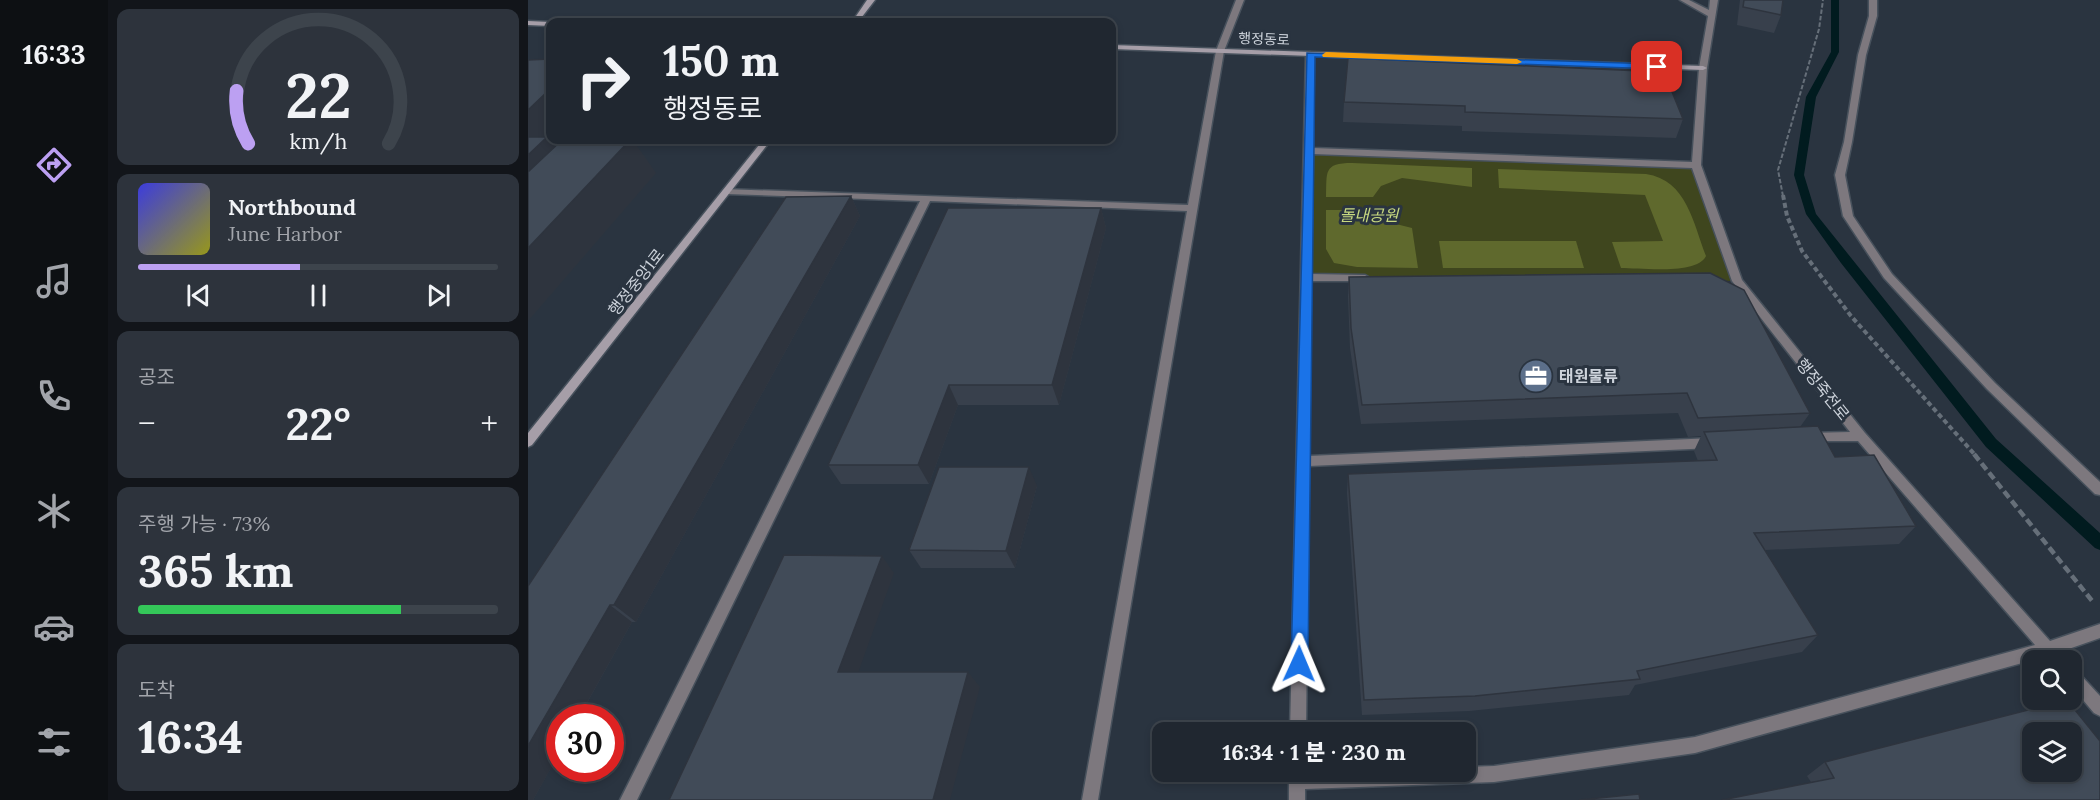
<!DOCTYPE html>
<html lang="ko">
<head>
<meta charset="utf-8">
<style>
	:root { --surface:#202730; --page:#2d333c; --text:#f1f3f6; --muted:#a2a5ab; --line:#3d444c; --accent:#bca0f2 }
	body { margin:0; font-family:Lora,"Noto Sans KR",serif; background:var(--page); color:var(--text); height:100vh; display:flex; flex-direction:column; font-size:22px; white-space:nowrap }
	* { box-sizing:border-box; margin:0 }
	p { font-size:20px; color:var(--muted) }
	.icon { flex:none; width:33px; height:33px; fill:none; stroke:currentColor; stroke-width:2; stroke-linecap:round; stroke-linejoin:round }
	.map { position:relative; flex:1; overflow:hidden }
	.details { display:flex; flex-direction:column; gap:9px; padding:9px; background:#12151a; width:420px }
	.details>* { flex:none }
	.hud { position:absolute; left:18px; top:18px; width:570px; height:126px; border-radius:12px; box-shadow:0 3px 9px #0003,0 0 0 2px var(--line); background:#202730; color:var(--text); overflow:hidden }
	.buttons { position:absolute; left:1494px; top:650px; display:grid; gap:12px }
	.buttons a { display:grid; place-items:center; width:60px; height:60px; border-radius:12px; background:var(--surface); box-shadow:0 3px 9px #0003,0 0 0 2px var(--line); font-size:30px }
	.speed { position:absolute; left:18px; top:704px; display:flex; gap:12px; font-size:30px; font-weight:700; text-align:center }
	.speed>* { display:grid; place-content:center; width:78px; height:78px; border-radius:50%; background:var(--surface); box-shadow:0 3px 9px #0003,0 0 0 2px var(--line); line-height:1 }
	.speed .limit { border:9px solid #d22; background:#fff; color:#111 }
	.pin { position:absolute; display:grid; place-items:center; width:51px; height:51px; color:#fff; margin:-26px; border-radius:12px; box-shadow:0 3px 9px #0006 }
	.me { position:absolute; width:66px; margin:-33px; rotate:1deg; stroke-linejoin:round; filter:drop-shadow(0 0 4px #0008) }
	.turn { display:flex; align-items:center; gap:21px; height:126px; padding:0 18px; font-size:27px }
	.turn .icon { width:78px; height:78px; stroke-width:2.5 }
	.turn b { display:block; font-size:42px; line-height:51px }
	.big { font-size:45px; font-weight:800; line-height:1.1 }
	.details .card { flex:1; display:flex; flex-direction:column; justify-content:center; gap:9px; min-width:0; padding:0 21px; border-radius:12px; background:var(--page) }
	.details .dial { align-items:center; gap:0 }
	.dial svg { height:156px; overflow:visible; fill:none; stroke:var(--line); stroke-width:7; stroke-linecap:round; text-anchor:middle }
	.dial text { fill:var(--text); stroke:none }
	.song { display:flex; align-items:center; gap:18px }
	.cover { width:72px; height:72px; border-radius:9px; background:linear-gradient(135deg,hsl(240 70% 55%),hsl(60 70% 35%)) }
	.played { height:6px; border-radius:3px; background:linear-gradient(90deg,var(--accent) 45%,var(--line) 45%) }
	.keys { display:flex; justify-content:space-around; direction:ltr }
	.heat { display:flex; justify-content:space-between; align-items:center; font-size:33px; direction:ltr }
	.charge { height:9px; border-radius:4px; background:linear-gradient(90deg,#34c759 73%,var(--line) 0) }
	.trip { position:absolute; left:624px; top:722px; width:324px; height:60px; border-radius:12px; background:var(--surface); box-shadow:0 3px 9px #0003,0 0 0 2px var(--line); font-weight:800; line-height:60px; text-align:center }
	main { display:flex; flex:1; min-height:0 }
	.tabs { display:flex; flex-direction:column; width:108px; justify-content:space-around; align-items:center; background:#0d1013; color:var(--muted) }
	.tabs .icon { width:42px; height:42px }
	.tabs .selected { color:var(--accent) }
	.tabs b { font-size:27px; color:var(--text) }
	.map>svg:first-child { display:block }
	.green { fill:#3f461e }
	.forest { fill:#5f692d }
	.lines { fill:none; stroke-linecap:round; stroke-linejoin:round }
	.stream { fill:#011b1f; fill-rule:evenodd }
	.lane-casing { stroke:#47515c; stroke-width:3 }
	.street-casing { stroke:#47515c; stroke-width:3 }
	.secondary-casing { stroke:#47515c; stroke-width:3 }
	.path-far2 { stroke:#666f79; stroke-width:2; stroke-dasharray:4.5 2; stroke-linecap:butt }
	.path-far1 { stroke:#666f79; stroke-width:4; stroke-dasharray:5 3; stroke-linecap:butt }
	.path { stroke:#666f79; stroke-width:4.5; stroke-dasharray:8 4; stroke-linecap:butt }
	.lane { fill:#7d787e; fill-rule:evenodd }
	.street { fill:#7d787e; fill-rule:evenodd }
	.secondary { fill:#a69ea8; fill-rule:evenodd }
	.wall { fill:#38404c }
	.shaded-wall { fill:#2e343e }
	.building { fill:#414b58; stroke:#2e343e; stroke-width:1.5; fill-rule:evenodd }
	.route { fill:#1a73e8; stroke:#114b97; stroke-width:1.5 }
	.slow { fill:#f59e0b }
	.labels { text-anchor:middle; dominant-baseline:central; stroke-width:6; stroke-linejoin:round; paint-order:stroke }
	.far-street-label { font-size:14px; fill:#cdd3db; stroke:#2a3440 }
	.park-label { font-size:16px; font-style:italic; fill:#c8d980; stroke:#2a3440 }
	.street-label { font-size:16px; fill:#cdd3db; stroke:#2a3440 }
	.poi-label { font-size:16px; font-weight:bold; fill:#cdd3db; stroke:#2a3440; text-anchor:start }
</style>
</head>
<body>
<main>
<nav class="tabs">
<b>16:33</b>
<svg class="icon selected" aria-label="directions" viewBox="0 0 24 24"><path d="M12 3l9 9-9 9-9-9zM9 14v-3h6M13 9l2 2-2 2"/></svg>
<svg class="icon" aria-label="music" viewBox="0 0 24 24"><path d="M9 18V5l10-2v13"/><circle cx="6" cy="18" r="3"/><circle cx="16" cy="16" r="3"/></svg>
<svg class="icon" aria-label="phone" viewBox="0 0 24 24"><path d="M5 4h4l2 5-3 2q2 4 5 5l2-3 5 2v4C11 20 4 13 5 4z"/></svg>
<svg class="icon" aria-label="climate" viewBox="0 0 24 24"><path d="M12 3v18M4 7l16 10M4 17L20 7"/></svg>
<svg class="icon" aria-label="car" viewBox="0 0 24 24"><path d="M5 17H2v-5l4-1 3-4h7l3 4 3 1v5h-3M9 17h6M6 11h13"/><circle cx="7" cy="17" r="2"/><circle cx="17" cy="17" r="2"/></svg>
<svg class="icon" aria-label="filters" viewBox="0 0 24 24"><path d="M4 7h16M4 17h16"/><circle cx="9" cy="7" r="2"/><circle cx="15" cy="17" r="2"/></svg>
</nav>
<section class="details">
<div class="card dial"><svg viewBox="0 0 100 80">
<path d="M14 69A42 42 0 1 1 86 69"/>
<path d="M14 69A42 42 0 0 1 8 42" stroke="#bca0f2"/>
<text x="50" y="56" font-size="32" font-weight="700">22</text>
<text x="50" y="72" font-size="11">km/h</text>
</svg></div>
<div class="card">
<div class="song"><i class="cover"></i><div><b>Northbound</b><p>June Harbor</p></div></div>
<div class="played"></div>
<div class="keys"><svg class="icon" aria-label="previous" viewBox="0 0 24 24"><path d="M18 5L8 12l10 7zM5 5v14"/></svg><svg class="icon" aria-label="pause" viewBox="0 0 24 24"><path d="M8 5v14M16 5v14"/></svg><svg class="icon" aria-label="next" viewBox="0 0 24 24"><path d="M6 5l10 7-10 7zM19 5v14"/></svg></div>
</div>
<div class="card"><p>공조</p>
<div class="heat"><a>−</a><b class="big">22°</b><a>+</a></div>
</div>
<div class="card"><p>주행 가능 · 73%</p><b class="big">365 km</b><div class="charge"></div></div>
<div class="card"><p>도착</p><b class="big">16:34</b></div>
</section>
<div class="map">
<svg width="1572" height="800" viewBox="0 0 1572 800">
	<rect width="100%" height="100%" fill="#2a3440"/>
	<!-- green -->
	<path class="green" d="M 781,151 L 1168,165 L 1209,281 L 778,277 Z"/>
	<!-- forest -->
	<g class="forest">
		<path d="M 824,163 L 944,168 L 944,187 L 874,178 L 853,186 L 845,197 L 798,197 C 799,172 795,163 824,163 Z"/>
		<path d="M 970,169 L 1118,174 C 1159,180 1165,223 1178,256 C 1169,275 1113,268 1093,268 L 1084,242 L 1135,241 L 1117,195 L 971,188 Z"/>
		<path d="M 798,210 L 847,210 L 864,223 L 884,228 L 890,268 L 829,267 L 806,263 L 798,249 Z"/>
		<path d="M 911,241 L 1048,241 L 1056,268 L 915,268 Z"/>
	</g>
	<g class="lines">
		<!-- stream -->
		<path class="stream" d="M 1303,0 L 1311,0 L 1311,52 L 1288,97 L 1276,175 L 1288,214 L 1468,439 L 1572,533 L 1572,550 L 1567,548 L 1458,447 L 1313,263 L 1278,214 L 1266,175 L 1278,97 L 1303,52 Z"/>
		<defs>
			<path id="lane" d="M 1341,0 L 1349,0 L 1349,16 L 1338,55 L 1324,142 L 1317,175 L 1325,216 L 1364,274 L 1467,383 L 1572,482 L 1572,495 L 1567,494 L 1459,389 L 1356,278 L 1315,216 L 1307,175 L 1316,142 L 1330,55 L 1341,16 Z"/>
			<g id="street">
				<path d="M 708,0 L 716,0 L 696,51 L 570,800 L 554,800 L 659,211 L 402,201 L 109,800 L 92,800 L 392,201 L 199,194 L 196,193 L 196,189 L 660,205 L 688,51 Z"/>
				<path d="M 1152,0 L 1161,0 L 1181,10 L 1182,0 L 1190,0 L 1179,68 L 1173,165 L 1214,280 L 1337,433 L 1522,641 L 1572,624 L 1572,638 L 1532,652 L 1537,660 L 1519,660 L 1516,657 L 1167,753 L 966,782 L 777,789 L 777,800 L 761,800 L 761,771 L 938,771 L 938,767 L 966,766 L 1167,737 L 1507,645 L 1330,441 L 1276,441 L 1274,438 L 1276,435 L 1280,433 L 1322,432 L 1204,281 L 1164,168 L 785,154 L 783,274 L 837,275 L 842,278 L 837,281 L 783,281 L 781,456 L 1185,438 L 1189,440 L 1191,443 L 1189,446 L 1185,448 L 781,466 L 778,732 L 762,732 L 778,54 L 782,52 L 786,54 L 785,148 L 1164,162 L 1171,68 L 1180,16 Z"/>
				<path d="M 1544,669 L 1549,671 L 1572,696 L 1572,716 L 1566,713 L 1544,687 Z"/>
			</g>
			<g id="secondary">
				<path d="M 339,0 L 347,0 L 330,22 L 324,22 Z"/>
				<path d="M 0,21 L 22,22 L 25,22 L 22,22 L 22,26 L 0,25 Z"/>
				<path d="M 584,45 L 1175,66 L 1179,68 L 1175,70 L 584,49 Z"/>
				<path d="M 235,140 L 243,140 L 4,445 L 0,447 L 0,433 Z"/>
			</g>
		</defs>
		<!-- lane casing -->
		<use href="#lane" class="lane-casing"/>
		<!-- street casing -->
		<use href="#street" class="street-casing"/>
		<!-- secondary casing -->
		<use href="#secondary" class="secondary-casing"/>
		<!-- path-far2 -->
		<path class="path-far2" d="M 1255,196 L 1250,170 L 1291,29 L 1295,0"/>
		<!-- path-far1 -->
		<path class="path-far1" d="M 1255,195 L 1259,216 L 1274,251 L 1323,316 L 1448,456"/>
		<!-- path -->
		<path class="path" d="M 1446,454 L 1565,602"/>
		<!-- lane -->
		<use href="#lane" class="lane"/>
		<!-- street -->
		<use href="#street" class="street"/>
		<!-- secondary -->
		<use href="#secondary" class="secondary"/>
	</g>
	<!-- wall -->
	<g class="wall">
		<path d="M 1212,0 L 1255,0 L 1253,15 L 1246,33 L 1209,25 Z"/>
		<path d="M 820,58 L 1155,119 L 1148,138 L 934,131 L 934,126 L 815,122 L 816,102 Z"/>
		<path d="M 323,196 L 332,216 L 108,622 L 104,622 L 5,800 L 0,800 L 0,586 Z"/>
		<path d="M 573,208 L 578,228 L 531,405 L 430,405 L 401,484 L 313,484 L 300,465 Z"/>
		<path d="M 821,277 L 1282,413 L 1272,427 L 1388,526 L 1371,544 L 1237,550 L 1290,635 L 1274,652 L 1107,685 L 1101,695 L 941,711 L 834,715 L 819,493 L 820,474 L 1170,461 L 1166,451 L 1173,436 L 1160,437 L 1150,413 L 833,424 L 822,348 L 820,296 Z"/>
		<path d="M 509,486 L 487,568 L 393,568 L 381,550 Z"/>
		<path d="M 1572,741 L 1283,782 L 1279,776 L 1297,762 Z"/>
	</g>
	<!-- shaded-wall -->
	<g class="shaded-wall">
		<path d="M 22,89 L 22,140 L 32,140 L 26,146 L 46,173 L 0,219 L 0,110 Z"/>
		<path d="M 102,140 L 105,140 L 128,173 L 0,321 L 0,248 Z"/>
		<path d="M 323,196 L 332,216 L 108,622 L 86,605 Z"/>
		<path d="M 573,208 L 578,228 L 531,405 L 524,385 Z"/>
		<path d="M 421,385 L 430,405 L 401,484 L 390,465 Z"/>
		<path d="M 501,467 L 509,486 L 487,568 L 478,551 Z"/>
		<path d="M 354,556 L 366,573 L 325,687 L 310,672 Z"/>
		<path d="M 82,605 L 104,622 L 51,717 L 32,717 L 32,752 L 5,800 L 0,800 L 0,746 Z"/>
		<path d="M 440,672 L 452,687 L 422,800 L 405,800 Z"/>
	</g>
	<!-- building -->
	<g class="building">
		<path d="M 1216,0 L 1255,0 L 1253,15 L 1215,7 Z"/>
		<path d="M 820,58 L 1136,72 L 1155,119 L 937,112 L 937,106 L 816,102 Z"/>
		<path d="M 22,59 L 22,89 L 0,110 L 0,60 Z"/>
		<path d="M 0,137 L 19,137 L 0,155 Z"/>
		<path d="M 34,140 L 102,140 L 0,248 L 0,172 Z"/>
		<path d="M 323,196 L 86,605 L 82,605 L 0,746 L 0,586 L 258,197 Z"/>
		<path d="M 420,208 L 573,208 L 524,385 L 421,385 L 390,465 L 300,465 Z"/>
		<path d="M 1182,273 L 1216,290 L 1282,413 L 1170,418 L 1159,393 L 834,405 L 823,328 L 821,277 Z"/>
		<path d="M 1290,426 L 1307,457 L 1346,455 L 1388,526 L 1226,533 L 1290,635 L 1109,671 L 1112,679 L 947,696 L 836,700 L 820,474 L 1189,460 L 1176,432 Z"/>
		<path d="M 411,467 L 501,467 L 478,551 L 381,550 Z"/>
		<path d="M 256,555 L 354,556 L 310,672 L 440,672 L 405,800 L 141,800 Z"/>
		<path d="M 1539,700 L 1572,741 L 1572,800 L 1194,800 L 1306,778 L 1297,762 ZM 1504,732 L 1544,732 L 1544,771 L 1504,771 Z"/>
		<path d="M 1111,794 L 1112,800 L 1051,800 Z"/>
	</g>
	<!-- route -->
	<path class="route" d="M 779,53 L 1129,64 L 1133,67 L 1129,69 L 787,57 L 780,664 L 777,670 L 771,672 L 765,670 L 763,664 Z"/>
	<!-- slow -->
	<path class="slow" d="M 798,52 L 989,59 L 994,62 L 989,64 L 795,57 L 794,55 Z"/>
	<!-- icons -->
	<defs>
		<symbol id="office-disc" viewBox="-11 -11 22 22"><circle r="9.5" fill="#5c6f8a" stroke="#2a3440"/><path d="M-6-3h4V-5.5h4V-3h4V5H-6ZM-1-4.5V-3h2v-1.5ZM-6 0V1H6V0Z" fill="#fff"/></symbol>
	</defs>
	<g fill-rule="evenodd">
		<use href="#office-disc" x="989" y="357" width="38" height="38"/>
	</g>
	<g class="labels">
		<!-- far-street labels -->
		<g class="far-street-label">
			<text transform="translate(736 39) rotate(2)">행정동로</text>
		</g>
		<!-- park labels -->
		<g class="park-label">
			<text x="841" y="215">돌내공원</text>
		</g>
		<!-- street labels -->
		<g class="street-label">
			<text transform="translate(108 282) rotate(-52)">행정중앙1로</text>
			<text transform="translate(1295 389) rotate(51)">행정죽전로</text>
		</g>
		<!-- poi labels -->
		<g class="poi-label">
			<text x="1031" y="376">태원물류</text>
		</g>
	</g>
</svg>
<div class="buttons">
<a><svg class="icon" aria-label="search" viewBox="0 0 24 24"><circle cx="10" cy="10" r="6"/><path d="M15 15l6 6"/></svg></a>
<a><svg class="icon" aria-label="layers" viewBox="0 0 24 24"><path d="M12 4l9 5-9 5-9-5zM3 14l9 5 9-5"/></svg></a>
</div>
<div class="speed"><div class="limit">30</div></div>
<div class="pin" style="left:1129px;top:67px;background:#d93025"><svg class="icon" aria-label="arrive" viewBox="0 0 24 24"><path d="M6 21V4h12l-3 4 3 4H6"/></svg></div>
<svg class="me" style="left:771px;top:664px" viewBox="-20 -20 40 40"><path d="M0-17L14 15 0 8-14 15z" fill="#1a73e8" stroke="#fff" stroke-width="4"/></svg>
<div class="trip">16:34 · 1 분 · 230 m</div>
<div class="hud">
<div class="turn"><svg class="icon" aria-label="right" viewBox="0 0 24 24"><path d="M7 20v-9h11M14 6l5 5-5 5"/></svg><div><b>150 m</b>행정동로</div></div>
</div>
</div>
</main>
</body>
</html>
